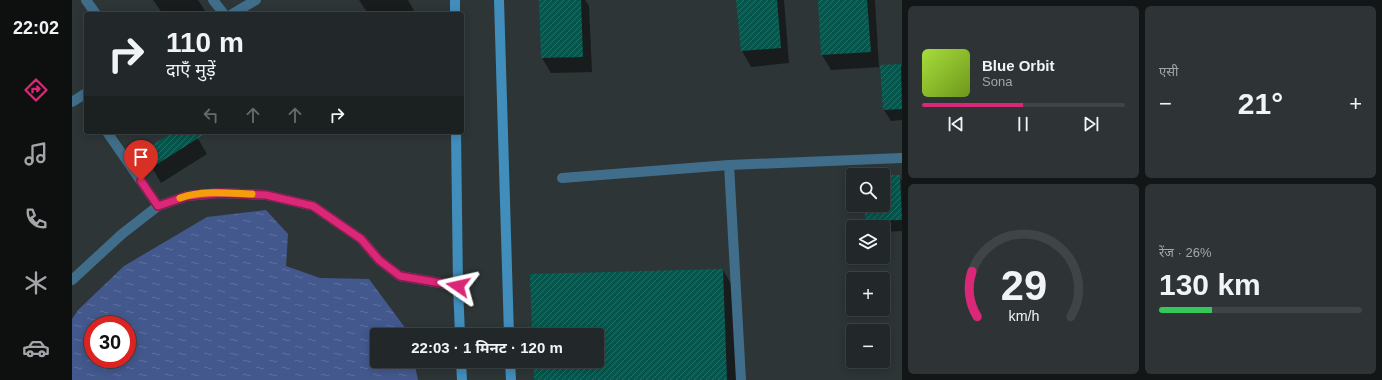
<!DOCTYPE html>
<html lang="hi">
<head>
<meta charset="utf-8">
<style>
	:root { --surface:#222829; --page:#2e3435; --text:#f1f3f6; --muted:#a2a6a8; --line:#3f4446; --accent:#db2777 }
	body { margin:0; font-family:Arial,"Noto Sans Devanagari",sans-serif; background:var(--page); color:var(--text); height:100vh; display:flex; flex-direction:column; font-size:15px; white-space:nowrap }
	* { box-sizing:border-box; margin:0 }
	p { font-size:13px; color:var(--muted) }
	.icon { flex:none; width:22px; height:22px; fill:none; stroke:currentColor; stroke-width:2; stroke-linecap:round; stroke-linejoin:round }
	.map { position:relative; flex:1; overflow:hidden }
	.drawer { display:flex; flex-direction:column; gap:6px; padding:6px; background:#131617; width:480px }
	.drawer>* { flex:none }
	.top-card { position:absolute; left:12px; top:12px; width:380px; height:122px; border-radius:4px; box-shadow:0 2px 10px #0003,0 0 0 1px var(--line); background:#222829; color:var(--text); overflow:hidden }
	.tools { position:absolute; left:774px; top:168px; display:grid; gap:8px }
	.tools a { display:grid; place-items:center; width:44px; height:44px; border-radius:4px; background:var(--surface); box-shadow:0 2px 10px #0003,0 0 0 1px var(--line); font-size:20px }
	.speed { position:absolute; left:12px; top:316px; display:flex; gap:8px; font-size:20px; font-weight:700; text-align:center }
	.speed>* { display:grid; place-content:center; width:52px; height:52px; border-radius:50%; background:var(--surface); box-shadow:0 2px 10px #0003,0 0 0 1px var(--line); line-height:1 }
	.speed .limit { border:6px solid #d22; background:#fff; color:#111 }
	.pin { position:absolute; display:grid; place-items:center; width:34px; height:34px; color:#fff; margin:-41px -17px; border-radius:50% 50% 50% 0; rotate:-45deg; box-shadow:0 0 4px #0007 }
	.pin .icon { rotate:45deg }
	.me { position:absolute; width:44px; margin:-22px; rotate:281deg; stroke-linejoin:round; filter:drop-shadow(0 0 3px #0008) }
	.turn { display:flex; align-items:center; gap:14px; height:84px; padding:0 16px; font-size:18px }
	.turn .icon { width:52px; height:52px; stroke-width:2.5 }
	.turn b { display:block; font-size:28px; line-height:34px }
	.lanes { display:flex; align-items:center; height:38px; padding:0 16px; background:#0003; justify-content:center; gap:20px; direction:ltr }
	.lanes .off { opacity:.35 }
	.big { font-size:30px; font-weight:700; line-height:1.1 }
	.drawer .card { flex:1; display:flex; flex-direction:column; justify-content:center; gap:6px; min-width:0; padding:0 14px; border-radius:6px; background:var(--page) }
	.drawer .dial { align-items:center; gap:0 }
	.dial svg { height:104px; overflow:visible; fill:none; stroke:var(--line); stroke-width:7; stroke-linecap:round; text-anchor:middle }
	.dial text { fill:var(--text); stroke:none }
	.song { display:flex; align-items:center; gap:12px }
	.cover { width:48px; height:48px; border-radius:6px; background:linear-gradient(135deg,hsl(80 70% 55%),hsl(80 70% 35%)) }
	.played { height:4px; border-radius:2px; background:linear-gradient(90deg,var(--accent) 50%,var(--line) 50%) }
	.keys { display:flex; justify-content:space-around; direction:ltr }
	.heat { display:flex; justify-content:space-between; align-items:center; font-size:22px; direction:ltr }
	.charge { height:6px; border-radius:3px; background:linear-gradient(90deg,#34c759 26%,var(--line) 0) }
	.drawer .tiles { flex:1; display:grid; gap:6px; grid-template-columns:repeat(2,1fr) }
	.trip { position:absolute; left:298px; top:328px; width:234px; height:40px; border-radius:4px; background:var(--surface); box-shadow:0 2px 10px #0003,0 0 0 1px var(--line); font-weight:700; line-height:40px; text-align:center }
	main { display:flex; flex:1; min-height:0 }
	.tabs { display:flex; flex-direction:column; width:72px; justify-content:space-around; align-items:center; background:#0e1010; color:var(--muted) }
	.tabs .icon { width:28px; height:28px }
	.tabs .current { color:var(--accent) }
	.tabs b { font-size:18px; color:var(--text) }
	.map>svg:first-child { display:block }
	.water { fill:url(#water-ripples); fill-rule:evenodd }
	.shadow { fill:#0007 }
	.building { fill:url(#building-hatch) }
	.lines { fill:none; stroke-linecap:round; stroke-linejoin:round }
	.minor { stroke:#406e8a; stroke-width:10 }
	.secondary { stroke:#418dbb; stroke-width:10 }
	.route-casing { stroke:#8e194d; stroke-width:10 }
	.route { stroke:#db2777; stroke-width:7 }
	.slow { stroke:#f59e0b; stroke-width:7 }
</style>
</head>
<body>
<main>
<nav class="tabs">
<b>22:02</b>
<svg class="icon current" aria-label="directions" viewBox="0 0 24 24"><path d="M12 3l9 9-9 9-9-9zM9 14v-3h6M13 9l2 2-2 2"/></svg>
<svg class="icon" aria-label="music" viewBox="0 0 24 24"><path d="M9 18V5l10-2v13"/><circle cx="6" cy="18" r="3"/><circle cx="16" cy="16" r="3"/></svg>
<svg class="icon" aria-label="phone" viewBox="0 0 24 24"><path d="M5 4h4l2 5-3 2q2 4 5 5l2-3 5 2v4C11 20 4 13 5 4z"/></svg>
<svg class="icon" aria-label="climate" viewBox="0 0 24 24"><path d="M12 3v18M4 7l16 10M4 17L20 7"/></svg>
<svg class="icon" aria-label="car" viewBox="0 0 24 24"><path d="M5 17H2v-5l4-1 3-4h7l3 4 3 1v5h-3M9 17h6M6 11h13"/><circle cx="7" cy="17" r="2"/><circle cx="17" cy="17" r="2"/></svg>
</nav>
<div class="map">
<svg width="830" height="380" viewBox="0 0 830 380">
	<defs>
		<pattern id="water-ripples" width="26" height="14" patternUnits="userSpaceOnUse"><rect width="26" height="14" fill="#43588d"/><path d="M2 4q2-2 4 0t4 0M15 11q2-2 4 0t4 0" fill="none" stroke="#5e709d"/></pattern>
		<pattern id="building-hatch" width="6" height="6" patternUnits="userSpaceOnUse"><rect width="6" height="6" fill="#05564c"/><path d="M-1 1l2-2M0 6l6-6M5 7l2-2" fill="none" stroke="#296e66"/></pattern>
	</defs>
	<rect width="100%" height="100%" fill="#2d3537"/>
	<!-- water -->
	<path class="water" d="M 194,210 L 216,234 L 214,266 L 248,278 L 297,279 L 334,329 L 336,335 L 305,335 L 305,361 L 342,361 L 346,380 L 0,380 L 0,319 L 6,310 L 52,266 L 135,217 ZM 21,325 L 55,325 L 55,359 L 21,359 Z"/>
	<!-- shadow -->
	<g class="shadow">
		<path d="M 81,0 L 126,0 L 135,14 L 91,14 Z"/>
		<path d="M 287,0 L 336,0 L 344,14 L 296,14 Z"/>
		<path d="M 468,0 L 513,0 L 517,6 L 520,72 L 479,73 L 470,58 Z"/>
		<path d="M 665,0 L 712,0 L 717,63 L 679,67 L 670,51 Z"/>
		<path d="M 747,0 L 803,0 L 807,67 L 829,65 L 830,67 L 830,120 L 819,121 L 812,110 L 809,67 L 759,70 L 750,55 Z"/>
		<path d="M 103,132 L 122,132 L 135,154 L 89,183 L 71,152 Z"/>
		<path d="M 811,176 L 827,176 L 830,181 L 830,231 L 811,232 L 811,227 L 798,227 L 794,221 L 794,205 L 811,205 Z"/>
		<path d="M 651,270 L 662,289 L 664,380 L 463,380 L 462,361 L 525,361 L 525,335 L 461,335 Z"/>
	</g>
	<!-- building -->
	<g class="building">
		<path d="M 467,0 L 509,0 L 511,57 L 469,58 Z"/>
		<path d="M 664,0 L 705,0 L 709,48 L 669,51 Z"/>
		<path d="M 746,0 L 795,0 L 799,52 L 749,55 Z"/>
		<path d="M 829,64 L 830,109 L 811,110 L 808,65 Z"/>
		<path d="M 101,132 L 136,132 L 79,168 L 69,152 Z"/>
		<path d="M 811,175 L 828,175 L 830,220 L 793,221 L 793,205 L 811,205 Z"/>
		<path d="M 651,269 L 655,380 L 462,380 L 461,361 L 525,361 L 525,335 L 460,335 L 458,274 Z"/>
	</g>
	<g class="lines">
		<!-- minor -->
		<g class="minor">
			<path d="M 14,0 L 24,14"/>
			<path d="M 141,0 L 152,14"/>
			<path d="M 160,14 L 184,0"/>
			<path d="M 0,102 L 14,93"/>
			<path d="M 35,132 L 86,206"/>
			<path d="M 657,165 L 669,380"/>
			<path d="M 490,178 L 657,165 L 830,158"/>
			<path d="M 0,280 L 50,234 L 86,206 L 115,196 L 148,193 L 194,195 L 241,206 L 289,239 L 307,260 L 328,276 L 386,286"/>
		</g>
		<!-- secondary -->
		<g class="secondary">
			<path d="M 383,0 L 383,14"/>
			<path d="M 427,0 L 437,335"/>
			<path d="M 384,132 L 386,286 L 388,335"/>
			<path d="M 389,361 L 390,380"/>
			<path d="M 438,361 L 439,380"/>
		</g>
	</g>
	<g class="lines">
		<defs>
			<path id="route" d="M 69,181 L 86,206 L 115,196 L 148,193 L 194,195 L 241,206 L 289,239 L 307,260 L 328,276 L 386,286"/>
		</defs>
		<!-- route casing -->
		<use href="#route" class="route-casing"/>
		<!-- route -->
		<use href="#route" class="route"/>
		<!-- slow -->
		<path class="slow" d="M 108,198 C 131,190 156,193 180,194"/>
	</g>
</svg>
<div class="tools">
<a><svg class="icon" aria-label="search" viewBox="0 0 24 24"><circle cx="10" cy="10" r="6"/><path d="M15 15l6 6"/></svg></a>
<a><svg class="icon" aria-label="layers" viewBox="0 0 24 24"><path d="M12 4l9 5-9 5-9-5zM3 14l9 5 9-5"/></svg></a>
<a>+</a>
<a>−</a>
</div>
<div class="speed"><div class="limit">30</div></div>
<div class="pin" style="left:69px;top:181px;background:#d93025"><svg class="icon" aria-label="arrive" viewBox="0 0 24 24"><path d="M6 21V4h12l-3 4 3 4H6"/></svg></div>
<svg class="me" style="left:386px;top:286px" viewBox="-20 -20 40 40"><path d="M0-17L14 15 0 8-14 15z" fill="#db2777" stroke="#fff" stroke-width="4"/></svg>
<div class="trip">22:03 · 1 मिनट · 120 m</div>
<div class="top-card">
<div class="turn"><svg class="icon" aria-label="right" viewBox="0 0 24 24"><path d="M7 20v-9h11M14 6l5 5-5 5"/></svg><div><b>110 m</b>दाएँ मुड़ें</div></div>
<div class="lanes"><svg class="icon off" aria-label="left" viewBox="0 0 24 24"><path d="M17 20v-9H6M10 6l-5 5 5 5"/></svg><svg class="icon off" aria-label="ahead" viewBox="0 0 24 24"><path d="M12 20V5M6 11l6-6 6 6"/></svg><svg class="icon off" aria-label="ahead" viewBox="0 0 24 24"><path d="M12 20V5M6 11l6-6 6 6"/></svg><svg class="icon" aria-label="right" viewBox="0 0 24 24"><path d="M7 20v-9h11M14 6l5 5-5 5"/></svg></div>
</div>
</div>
<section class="drawer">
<div class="tiles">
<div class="card">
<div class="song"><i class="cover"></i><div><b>Blue Orbit</b><p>Sona</p></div></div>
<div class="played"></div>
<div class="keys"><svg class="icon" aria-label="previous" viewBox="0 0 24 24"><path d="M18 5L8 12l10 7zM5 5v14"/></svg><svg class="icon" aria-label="pause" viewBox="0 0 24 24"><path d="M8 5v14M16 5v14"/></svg><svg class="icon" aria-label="next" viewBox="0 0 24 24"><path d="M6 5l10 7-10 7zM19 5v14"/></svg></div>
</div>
<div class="card"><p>एसी</p>
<div class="heat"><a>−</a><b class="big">21°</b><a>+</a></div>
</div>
<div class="card dial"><svg viewBox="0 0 100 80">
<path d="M14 69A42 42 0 1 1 86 69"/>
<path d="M14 69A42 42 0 0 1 10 34" stroke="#db2777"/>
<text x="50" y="56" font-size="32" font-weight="700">29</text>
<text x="50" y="72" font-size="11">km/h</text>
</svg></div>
<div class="card"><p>रेंज · 26%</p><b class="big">130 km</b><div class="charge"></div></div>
</div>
</section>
</main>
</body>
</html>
